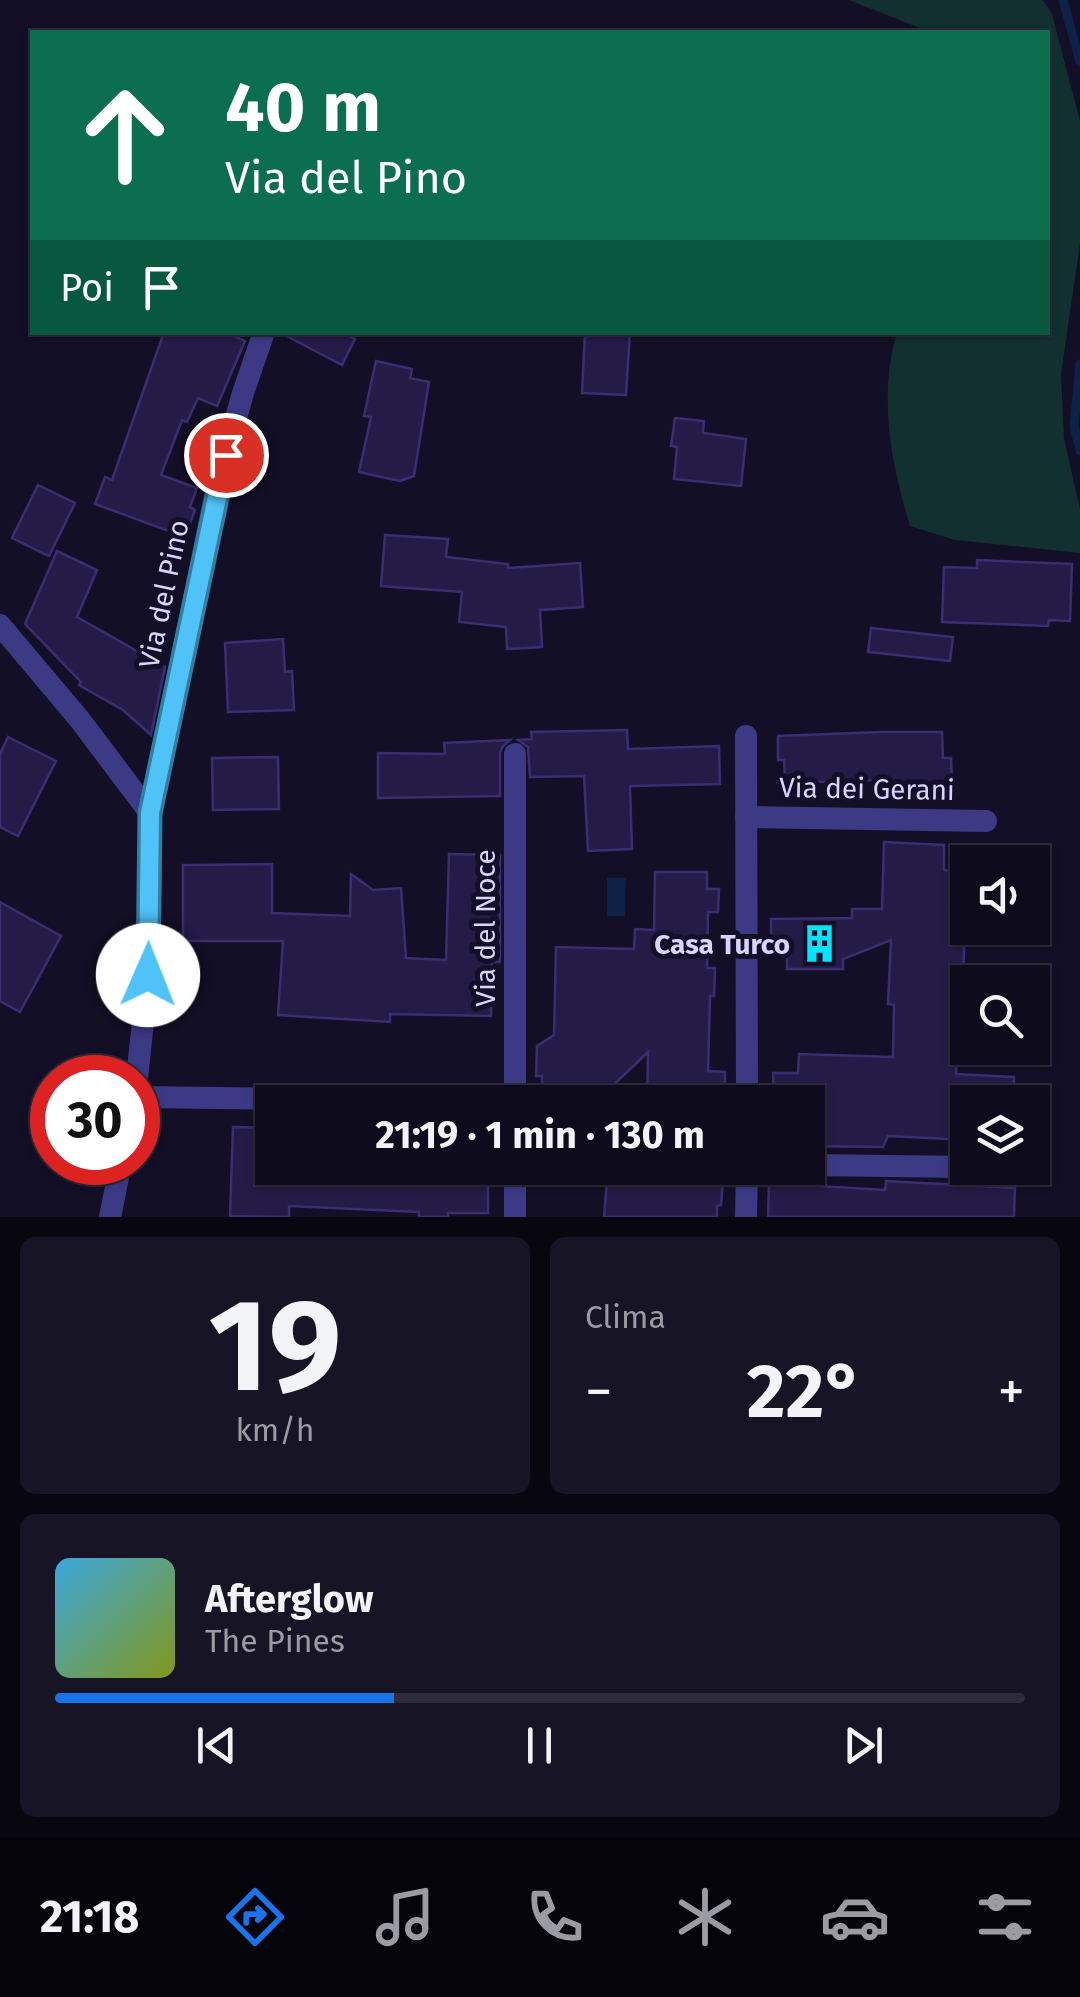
<!DOCTYPE html>
<html lang="it">
<head>
<meta charset="utf-8">
<style>
	:root { --surface:#0e0b1c; --page:#171425; --text:#f1f3f6; --muted:#9b9ba3; --line:#2e2b3b; --accent:#1a73e8 }
	body { margin:0; font-family:"Fira Sans",sans-serif; background:var(--page); color:var(--text); height:100vh; display:flex; flex-direction:column; font-size:38px; white-space:nowrap }
	* { box-sizing:border-box; margin:0 }
	p { font-size:32px; color:var(--muted) }
	.icon { flex:none; width:55px; height:55px; fill:none; stroke:currentColor; stroke-width:2; stroke-linecap:round; stroke-linejoin:round }
	.map { position:relative; height:1217px; overflow:hidden }
	.drawer { display:flex; flex-direction:column; gap:20px; padding:20px; background:#08060f; flex:1 }
	.drawer>* { flex:none }
	.hud { position:absolute; left:30px; top:30px; width:1020px; height:305px; border-radius:0px; box-shadow:0 2px 8px #0004,0 0 0 2px var(--line); background:#0b6e4f; color:#fff; overflow:hidden }
	.controls { position:absolute; left:950px; top:845px; display:grid; gap:20px }
	.controls a { display:grid; place-items:center; width:100px; height:100px; border-radius:0px; background:var(--surface); box-shadow:0 2px 8px #0004,0 0 0 2px var(--line); font-size:50px }
	.speed { position:absolute; left:30px; top:1055px; display:flex; gap:20px; font-size:50px; font-weight:700; text-align:center }
	.speed>* { display:grid; place-content:center; width:130px; height:130px; border-radius:50%; background:var(--surface); box-shadow:0 2px 8px #0004,0 0 0 2px var(--line); line-height:1 }
	.speed .limit { border:15px solid #d22; background:#fff; color:#111 }
	.pin { position:absolute; display:grid; place-items:center; width:85px; height:85px; color:#fff; margin:-42px; border:5px solid #fff; border-radius:50%; box-shadow:0 2px 10px #0007 }
	.me { position:absolute; width:110px; margin:-55px; rotate:1deg; stroke-linejoin:round; filter:drop-shadow(0 0 8px #0008) }
	.turn { display:flex; align-items:center; gap:35px; height:210px; padding:0 30px; font-size:45px }
	.turn .icon { width:130px; height:130px; stroke-width:2.5 }
	.turn b { display:block; font-size:70px; line-height:85px }
	.then { display:flex; align-items:center; height:95px; padding:0 30px; background:#0003; gap:20px; font-size:38px }
	.big { font-size:75px; font-weight:700; line-height:1.1 }
	.drawer .tile { flex:1; display:flex; flex-direction:column; justify-content:center; gap:15px; min-width:0; padding:0 35px; border-radius:15px; background:var(--page) }
	.drawer .dial { align-items:center; gap:0 }
	.dial b { font-size:130px; line-height:1 }
	.song { display:flex; align-items:center; gap:30px }
	.cover { width:120px; height:120px; border-radius:15px; background:linear-gradient(135deg,hsl(200 70% 55%),hsl(70 70% 35%)) }
	.played { height:10px; border-radius:5px; background:linear-gradient(90deg,var(--accent) 35%,var(--line) 35%) }
	.keys { display:flex; justify-content:space-around; direction:ltr }
	.heat { display:flex; justify-content:space-between; align-items:center; font-size:55px; direction:ltr }
	.drawer .tiles { flex:1; display:grid; gap:20px; grid-template-columns:1fr 1fr }
	.tile:last-child { grid-column:span 2 }
	.trip { position:absolute; left:255px; top:1085px; width:570px; height:100px; border-radius:0px; background:var(--surface); box-shadow:0 2px 8px #0004,0 0 0 2px var(--line); font-weight:700; line-height:100px; text-align:center }
	.menu { display:flex; height:160px; justify-content:space-around; align-items:center; background:#06040b; color:var(--muted) }
	.menu .icon { width:70px; height:70px }
	.menu .current { color:var(--accent) }
	.menu b { font-size:45px; color:var(--text) }
	.map>svg:first-child { display:block }
	.green { fill:#12302f }
	.water { fill:#0c2248 }
	.lines { fill:none; stroke-linecap:round; stroke-linejoin:round }
	.stream { stroke:#0c2248; stroke-width:9 }
	.building { fill:#241b47; stroke:#3b2d73; stroke-width:2.5 }
	.minor { stroke:#3d3a85; stroke-width:22 }
	.route-casing { stroke:#337fa1; stroke-width:25 }
	.route { stroke:#4fc3f7; stroke-width:18 }
	.labels { text-anchor:middle; dominant-baseline:central; stroke-width:10; stroke-linejoin:round; paint-order:stroke }
	.street-label { font-size:28px; fill:#d9d4ff; stroke:#130f26 }
	.poi-label { font-size:28px; font-weight:bold; fill:#d9d4ff; stroke:#130f26; text-anchor:end }
</style>
</head>
<body>
<div class="map">
<svg width="1080" height="1217" viewBox="0 0 1080 1217">
	<rect width="100%" height="100%" fill="#130f26"/>
	<!-- green -->
	<path class="green" d="M 849,0 L 1043,0 L 1052,14 L 1080,121 L 1080,244 L 1061,374 L 1064,439 L 1080,509 L 1080,553 L 955,540 L 910,526 C 891,464 878,395 897,333 L 1048,332 L 1048,32 L 930,32 Z"/>
	<!-- water -->
	<path class="water" d="M 607,878 L 626,878 L 625,916 L 607,916 Z"/>
	<g class="lines">
		<!-- stream -->
		<g class="stream">
			<path d="M 1063,0 L 1080,62"/>
			<path d="M 1080,364 L 1074,426 L 1080,451"/>
		</g>
	</g>
	<!-- building -->
	<g class="building">
		<path d="M 164,332 L 226,332 L 245,341 L 217,406 L 198,398 L 187,422 L 182,420 L 161,475 L 197,488 L 190,507 L 195,510 L 185,537 L 95,504 L 105,477 L 112,480 Z"/>
		<path d="M 279,332 L 343,332 L 355,339 L 342,365 Z"/>
		<path d="M 585,332 L 630,332 L 626,395 L 582,393 Z"/>
		<path d="M 376,361 L 412,369 L 410,378 L 429,382 L 414,476 L 400,481 L 359,472 L 371,417 L 364,416 Z"/>
		<path d="M 675,418 L 704,421 L 703,433 L 746,439 L 741,486 L 674,479 L 677,447 L 671,446 Z"/>
		<path d="M 38,485 L 75,503 L 49,556 L 12,538 Z"/>
		<path d="M 385,535 L 448,539 L 446,557 L 508,564 L 508,568 L 580,563 L 583,607 L 540,610 L 542,647 L 507,649 L 506,627 L 459,622 L 462,592 L 381,586 Z"/>
		<path d="M 57,551 L 97,570 L 77,617 L 165,667 L 151,735 L 123,710 L 79,685 L 81,682 L 25,624 Z"/>
		<path d="M 977,560 L 1072,564 L 1070,621 L 1049,620 L 1048,626 L 942,622 L 944,567 L 977,568 Z"/>
		<path d="M 871,628 L 953,637 L 950,661 L 868,652 Z"/>
		<path d="M 283,639 L 285,672 L 292,671 L 294,710 L 228,712 L 225,643 Z"/>
		<path d="M 627,730 L 628,749 L 719,746 L 720,784 L 630,786 L 632,849 L 588,851 L 584,776 L 530,777 L 528,747 L 518,740 L 532,739 L 531,732 Z"/>
		<path d="M 880,732 L 942,732 L 943,758 L 951,758 L 952,786 L 907,787 L 907,795 L 880,795 L 880,780 L 785,783 L 784,760 L 778,760 L 778,736 Z"/>
		<path d="M 8,737 L 56,761 L 18,836 L 0,827 L 0,754 Z"/>
		<path d="M 510,740 L 503,746 L 500,753 L 500,796 L 378,798 L 378,753 L 445,754 L 444,743 Z"/>
		<path d="M 278,757 L 279,809 L 213,810 L 212,758 Z"/>
		<path d="M 884,842 L 944,845 L 944,870 L 950,871 L 949,913 L 965,913 L 963,988 L 968,988 L 968,1012 L 959,1011 L 956,1074 L 1014,1077 L 1013,1102 L 968,1102 L 968,1140 L 888,1136 L 883,1147 L 808,1146 L 808,1102 L 774,1102 L 773,1073 L 798,1073 L 799,1054 L 893,1057 L 894,1005 L 888,1004 L 891,940 L 843,959 L 843,969 L 787,969 L 787,941 L 771,941 L 771,919 L 852,918 L 852,909 L 882,909 Z"/>
		<path d="M 449,854 L 500,855 L 500,962 L 492,962 L 491,1016 L 390,1014 L 390,1022 L 278,1015 L 283,941 L 183,941 L 183,865 L 272,864 L 272,913 L 350,916 L 351,874 L 373,890 L 401,888 L 406,958 L 446,960 Z"/>
		<path d="M 655,872 L 707,872 L 707,889 L 719,889 L 718,912 L 708,912 L 707,968 L 715,968 L 714,996 L 710,996 L 708,1071 L 725,1072 L 725,1102 L 647,1102 L 648,1052 L 603,1095 L 584,1094 L 583,1102 L 542,1102 L 542,1076 L 536,1076 L 537,1046 L 554,1035 L 556,947 L 634,949 L 635,929 L 654,930 Z"/>
		<path d="M 0,902 L 61,936 L 20,1012 L 0,1001 Z"/>
		<path d="M 233,1127 L 272,1128 L 272,1168 L 488,1168 L 488,1213 L 448,1213 L 448,1217 L 419,1217 L 419,1212 L 289,1206 L 289,1217 L 230,1216 Z"/>
		<path d="M 608,1168 L 705,1168 L 704,1178 L 723,1180 L 721,1205 L 717,1206 L 717,1217 L 604,1217 Z"/>
		<path d="M 886,1181 L 1015,1188 L 1014,1217 L 768,1217 L 769,1183 L 885,1190 Z"/>
	</g>
	<g class="lines">
		<!-- minor -->
		<g class="minor">
			<path d="M 0,625 L 80,720 L 150,813 L 148,975 L 137,1078"/>
			<path d="M 746,736 L 747,1102"/>
			<path d="M 150,813 L 217,486 L 243,393 L 264,332"/>
			<path d="M 746,817 L 986,821"/>
			<path d="M 138,1097 L 515,1102"/>
			<path d="M 515,1102 L 515,754"/>
			<path d="M 808,1165 L 968,1167"/>
			<path d="M 515,1168 L 515,1217"/>
			<path d="M 110,1217 L 121,1162"/>
			<path d="M 746,1217 L 747,1168"/>
		</g>
	</g>
	<g class="lines">
		<defs>
			<path id="route" d="M 148,975 L 150,813 L 226,455"/>
		</defs>
		<!-- route casing -->
		<use href="#route" class="route-casing"/>
		<!-- route -->
		<use href="#route" class="route"/>
	</g>
	<!-- icons -->
	<defs>
		<symbol id="building-bare" viewBox="-9 -9 18 18"><path d="M-4-6H4V6H1V3H-1V6H-4ZM-2.5-4.3h1.7v1.8h-1.7ZM.8-4.3h1.7v1.8H.8ZM-2.5-1h1.7V.8h-1.7ZM.8-1h1.7V.8H.8Z" fill="#00e5ff" stroke="#130f26" stroke-width="2.5" paint-order="stroke"/></symbol>
	</defs>
	<g fill-rule="evenodd">
		<use href="#building-bare" x="792" y="916" width="55" height="55"/>
	</g>
	<g class="labels">
		<!-- street labels -->
		<g class="street-label">
			<text transform="translate(164 594) rotate(-78)">Via del Pino</text>
			<text transform="translate(867 789) rotate(1)">Via dei Gerani</text>
			<text transform="translate(485 928) rotate(-90)">Via del Noce</text>
		</g>
		<!-- poi labels -->
		<g class="poi-label">
			<text x="790" y="944">Casa Turco</text>
		</g>
	</g>
</svg>
<div class="controls">
<a><svg class="icon" aria-label="sound" viewBox="0 0 24 24"><path d="M4 9h4l5-4v14l-5-4H4zM17 9q2 3 0 6"/></svg></a>
<a><svg class="icon" aria-label="search" viewBox="0 0 24 24"><circle cx="10" cy="10" r="6"/><path d="M15 15l6 6"/></svg></a>
<a><svg class="icon" aria-label="layers" viewBox="0 0 24 24"><path d="M12 4l9 5-9 5-9-5zM3 14l9 5 9-5"/></svg></a>
</div>
<div class="speed"><div class="limit">30</div></div>
<div class="pin" style="left:226px;top:455px;background:#d93025"><svg class="icon" aria-label="arrive" viewBox="0 0 24 24"><path d="M6 21V4h12l-3 4 3 4H6"/></svg></div>
<svg class="me" style="left:148px;top:975px" viewBox="-20 -20 40 40"><circle r="19" fill="#fff"/><path d="M0-13L10 11 0 6-10 11z" fill="#4fc3f7"/></svg>
<div class="trip">21:19 · 1 min · 130 m</div>
<div class="hud">
<div class="turn"><svg class="icon" aria-label="ahead" viewBox="0 0 24 24"><path d="M12 20V5M6 11l6-6 6 6"/></svg><div><b>40 m</b>Via del Pino</div></div>
<div class="then">Poi<svg class="icon" aria-label="arrive" viewBox="0 0 24 24"><path d="M6 21V4h12l-3 4 3 4H6"/></svg></div>
</div>
</div>
<section class="drawer">
<div class="tiles">
<div class="tile dial"><b>19</b><p>km/h</p></div>
<div class="tile"><p>Clima</p>
<div class="heat"><a>−</a><b class="big">22°</b><a>+</a></div>
</div>
<div class="tile">
<div class="song"><i class="cover"></i><div><b>Afterglow</b><p>The Pines</p></div></div>
<div class="played"></div>
<div class="keys"><svg class="icon" aria-label="previous" viewBox="0 0 24 24"><path d="M18 5L8 12l10 7zM5 5v14"/></svg><svg class="icon" aria-label="pause" viewBox="0 0 24 24"><path d="M8 5v14M16 5v14"/></svg><svg class="icon" aria-label="next" viewBox="0 0 24 24"><path d="M6 5l10 7-10 7zM19 5v14"/></svg></div>
</div>
</div>
</section>
<nav class="menu">
<b>21:18</b>
<svg class="icon current" aria-label="directions" viewBox="0 0 24 24"><path d="M12 3l9 9-9 9-9-9zM9 14v-3h6M13 9l2 2-2 2"/></svg>
<svg class="icon" aria-label="music" viewBox="0 0 24 24"><path d="M9 18V5l10-2v13"/><circle cx="6" cy="18" r="3"/><circle cx="16" cy="16" r="3"/></svg>
<svg class="icon" aria-label="phone" viewBox="0 0 24 24"><path d="M5 4h4l2 5-3 2q2 4 5 5l2-3 5 2v4C11 20 4 13 5 4z"/></svg>
<svg class="icon" aria-label="climate" viewBox="0 0 24 24"><path d="M12 3v18M4 7l16 10M4 17L20 7"/></svg>
<svg class="icon" aria-label="car" viewBox="0 0 24 24"><path d="M5 17H2v-5l4-1 3-4h7l3 4 3 1v5h-3M9 17h6M6 11h13"/><circle cx="7" cy="17" r="2"/><circle cx="17" cy="17" r="2"/></svg>
<svg class="icon" aria-label="filters" viewBox="0 0 24 24"><path d="M4 7h16M4 17h16"/><circle cx="9" cy="7" r="2"/><circle cx="15" cy="17" r="2"/></svg>
</nav>
</body>
</html>
